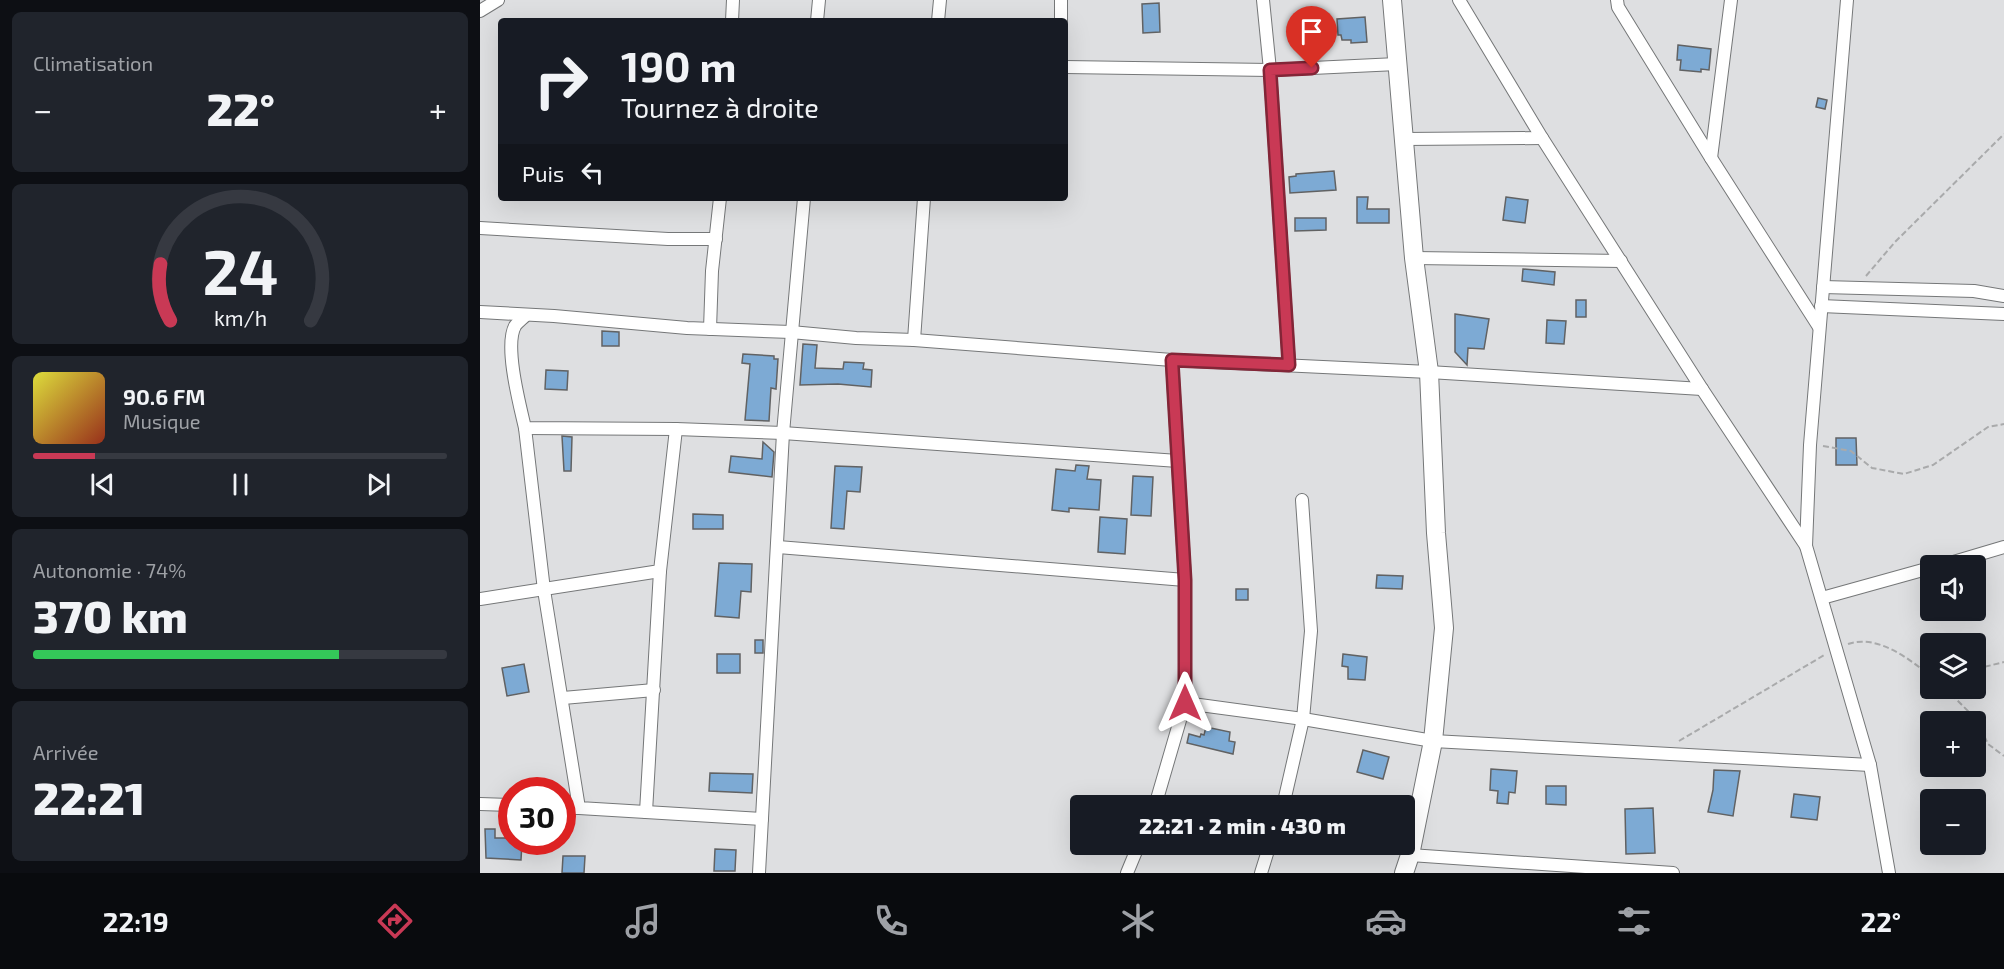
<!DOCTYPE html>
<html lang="fr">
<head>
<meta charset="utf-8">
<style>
	:root { --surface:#171b24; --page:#20242c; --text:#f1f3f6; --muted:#9ea1a6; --line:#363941; --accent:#c93955 }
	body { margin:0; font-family:"Exo 2",sans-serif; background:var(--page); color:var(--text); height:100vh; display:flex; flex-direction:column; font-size:22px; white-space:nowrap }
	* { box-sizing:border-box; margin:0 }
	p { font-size:20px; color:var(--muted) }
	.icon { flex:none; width:33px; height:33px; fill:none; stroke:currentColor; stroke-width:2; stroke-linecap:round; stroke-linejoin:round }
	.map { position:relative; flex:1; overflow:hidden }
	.sheet { display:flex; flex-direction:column; gap:12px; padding:12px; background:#0d0f14; width:480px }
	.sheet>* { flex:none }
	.banner { position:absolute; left:18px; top:18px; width:570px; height:183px; border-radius:6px; box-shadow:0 6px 24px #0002; background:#171b24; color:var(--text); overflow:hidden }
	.fabs { position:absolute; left:1440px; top:555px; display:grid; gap:12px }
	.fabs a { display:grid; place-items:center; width:66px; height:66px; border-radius:6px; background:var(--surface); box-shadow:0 6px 24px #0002; font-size:30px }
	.speed { position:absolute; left:18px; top:777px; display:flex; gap:12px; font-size:30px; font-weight:700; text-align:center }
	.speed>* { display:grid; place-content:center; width:78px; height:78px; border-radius:50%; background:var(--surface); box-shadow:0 6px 24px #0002; line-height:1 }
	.speed .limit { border:9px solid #d22; background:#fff; color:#111 }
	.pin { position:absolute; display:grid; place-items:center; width:51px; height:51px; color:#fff; margin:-62px -26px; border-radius:50% 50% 50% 0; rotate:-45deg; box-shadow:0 0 6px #0007 }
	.pin .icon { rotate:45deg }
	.me { position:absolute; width:66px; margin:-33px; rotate:0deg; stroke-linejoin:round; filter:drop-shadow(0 0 4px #0008) }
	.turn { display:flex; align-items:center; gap:21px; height:126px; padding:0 24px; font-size:27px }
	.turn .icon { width:78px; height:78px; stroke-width:2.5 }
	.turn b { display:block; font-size:42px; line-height:51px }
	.then { display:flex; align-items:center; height:57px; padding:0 24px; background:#0003; gap:12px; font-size:22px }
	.big { font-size:45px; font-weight:800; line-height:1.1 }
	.sheet .widget { flex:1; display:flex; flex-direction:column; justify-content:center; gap:9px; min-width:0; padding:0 21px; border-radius:9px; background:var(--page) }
	.sheet .dial { align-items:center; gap:0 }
	.dial svg { height:156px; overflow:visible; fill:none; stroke:var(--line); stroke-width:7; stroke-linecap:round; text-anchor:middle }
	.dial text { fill:var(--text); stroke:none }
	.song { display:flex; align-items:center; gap:18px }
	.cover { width:72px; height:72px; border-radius:9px; background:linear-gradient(135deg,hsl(60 70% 55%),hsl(10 70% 35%)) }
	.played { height:6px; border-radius:3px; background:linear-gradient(90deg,var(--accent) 15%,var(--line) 15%) }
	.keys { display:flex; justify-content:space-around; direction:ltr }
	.heat { display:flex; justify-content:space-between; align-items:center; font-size:33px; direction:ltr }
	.charge { height:9px; border-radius:4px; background:linear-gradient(90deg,#34c759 74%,var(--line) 0) }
	.trip { position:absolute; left:590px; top:795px; width:345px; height:60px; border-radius:6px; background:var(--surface); box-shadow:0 6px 24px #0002; font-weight:800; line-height:60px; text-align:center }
	.menu { display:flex; height:96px; justify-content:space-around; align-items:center; background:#090b0e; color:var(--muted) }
	.menu .icon { width:42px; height:42px }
	.menu .selected { color:var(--accent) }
	.menu b { font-size:27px; color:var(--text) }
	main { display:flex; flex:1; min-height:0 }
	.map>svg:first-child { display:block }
	.building { fill:#7daad4; stroke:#616263; stroke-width:1.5 }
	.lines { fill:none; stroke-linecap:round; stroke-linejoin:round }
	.street-casing { stroke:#757778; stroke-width:14 }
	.secondary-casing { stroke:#757778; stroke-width:20 }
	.path { stroke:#a9aaab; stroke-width:2; stroke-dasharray:6 3; stroke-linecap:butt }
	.street { stroke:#fff; stroke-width:12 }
	.secondary { stroke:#fff; stroke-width:18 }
	.route-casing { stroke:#832537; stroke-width:15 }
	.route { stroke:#c93955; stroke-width:10 }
</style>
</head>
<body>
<main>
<section class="sheet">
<div class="widget"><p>Climatisation</p>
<div class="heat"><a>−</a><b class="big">22°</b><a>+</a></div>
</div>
<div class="widget dial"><svg viewBox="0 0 100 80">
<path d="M14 69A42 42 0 1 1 86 69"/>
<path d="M14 69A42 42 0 0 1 9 40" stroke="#c93955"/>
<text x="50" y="56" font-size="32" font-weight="700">24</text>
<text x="50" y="72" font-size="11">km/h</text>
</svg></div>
<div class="widget">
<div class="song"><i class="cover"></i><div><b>90.6 FM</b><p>Musique</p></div></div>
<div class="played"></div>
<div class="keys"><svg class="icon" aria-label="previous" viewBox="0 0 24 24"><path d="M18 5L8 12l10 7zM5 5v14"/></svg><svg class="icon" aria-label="pause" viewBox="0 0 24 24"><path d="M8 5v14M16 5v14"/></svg><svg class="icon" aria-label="next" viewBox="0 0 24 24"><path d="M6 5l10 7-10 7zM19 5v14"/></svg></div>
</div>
<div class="widget"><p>Autonomie · 74%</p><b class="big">370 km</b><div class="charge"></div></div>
<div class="widget"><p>Arrivée</p><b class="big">22:21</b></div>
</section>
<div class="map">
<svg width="1524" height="873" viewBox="0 0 1524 873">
	<rect width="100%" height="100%" fill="#dedfe1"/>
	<!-- building -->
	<g class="building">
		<path d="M 679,3 L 680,32 L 663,33 L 662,4 Z"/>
		<path d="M 885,17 L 887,42 L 871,43 L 871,40 L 862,40 L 861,35 L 858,35 L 857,19 Z"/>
		<path d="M 1198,45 L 1231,49 L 1229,70 L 1221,69 L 1221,72 L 1200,70 L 1201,60 L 1197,60 Z"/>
		<path d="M 1338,98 L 1347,100 L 1345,109 L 1336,107 Z"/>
		<path d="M 854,171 L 856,190 L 810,193 L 809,177 L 816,176 L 816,174 Z"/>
		<path d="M 877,197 L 888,197 L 887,209 L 909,209 L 909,223 L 877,223 Z"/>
		<path d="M 1026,197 L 1048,200 L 1045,223 L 1023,220 Z"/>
		<path d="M 815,218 L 846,218 L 846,230 L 815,231 Z"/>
		<path d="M 1043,269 L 1075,272 L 1074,285 L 1042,281 Z"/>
		<rect x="1096" y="300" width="10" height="17"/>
		<path d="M 975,314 L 1009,319 L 1004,349 L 988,348 L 987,365 L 975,352 Z"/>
		<path d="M 1067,320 L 1086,321 L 1084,344 L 1066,343 Z"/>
		<path d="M 122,331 L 139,332 L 139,346 L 122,346 Z"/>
		<path d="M 323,344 L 337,345 L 335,368 L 363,369 L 364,362 L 384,363 L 383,369 L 392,370 L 391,387 L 358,384 L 320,385 Z"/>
		<path d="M 263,354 L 294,356 L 294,359 L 298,359 L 296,389 L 291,388 L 289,421 L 265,420 L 270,364 L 262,363 Z"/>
		<path d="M 66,370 L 88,371 L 87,390 L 65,389 Z"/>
		<path d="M 82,436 L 92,437 L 91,471 L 84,471 Z"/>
		<path d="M 1356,438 L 1376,438 L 1377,465 L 1356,465 Z"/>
		<path d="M 283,442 L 294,452 L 292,477 L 249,472 L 251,456 L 282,459 Z"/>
		<path d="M 596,465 L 609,466 L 607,479 L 621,480 L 619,510 L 589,508 L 589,512 L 572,510 L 576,469 L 595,471 Z"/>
		<path d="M 355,466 L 382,467 L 380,492 L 367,491 L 364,529 L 351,528 Z"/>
		<path d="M 653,476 L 673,477 L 671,516 L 651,515 Z"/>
		<path d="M 213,514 L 243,515 L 243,529 L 213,529 Z"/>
		<path d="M 620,517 L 647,519 L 645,554 L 618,552 Z"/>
		<path d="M 239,563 L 272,564 L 271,592 L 261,591 L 259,618 L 235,616 Z"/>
		<path d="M 897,575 L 923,576 L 922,589 L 896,588 Z"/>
		<rect x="756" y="589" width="12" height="11"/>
		<rect x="275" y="640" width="8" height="13"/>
		<rect x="237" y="654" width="23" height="19"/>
		<path d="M 863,654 L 887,657 L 885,680 L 868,679 L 868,667 L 862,666 Z"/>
		<path d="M 44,664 L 49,692 L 27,696 L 22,668 Z"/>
		<path d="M 726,727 L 750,732 L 749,741 L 755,742 L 753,754 L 707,743 L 709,734 L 720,737 L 721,734 L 724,735 Z"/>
		<path d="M 883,750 L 909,757 L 903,779 L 877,772 Z"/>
		<path d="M 1011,769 L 1037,771 L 1035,793 L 1029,792 L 1028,804 L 1017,803 L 1018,791 L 1010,790 Z"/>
		<path d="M 1234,770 L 1260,771 L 1253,816 L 1228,812 L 1233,790 Z"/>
		<path d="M 230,773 L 273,774 L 272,793 L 229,791 Z"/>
		<path d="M 1066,786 L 1086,786 L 1086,805 L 1066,804 Z"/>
		<path d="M 1314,794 L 1340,797 L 1337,820 L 1311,817 Z"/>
		<path d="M 1173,808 L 1175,853 L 1146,854 L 1145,809 Z"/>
		<path d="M 5,829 L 15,829 L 15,838 L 32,838 L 32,842 L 42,842 L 41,860 L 6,858 Z"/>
		<path d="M 235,849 L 256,850 L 255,871 L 234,871 Z"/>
		<path d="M 83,856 L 105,856 L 104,873 L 82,873 Z"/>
	</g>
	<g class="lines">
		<defs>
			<g id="street">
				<path d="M 581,0 L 581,21"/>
				<path d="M 783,0 L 790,70 L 809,365"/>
				<path d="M 979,0 L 1062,138 L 1222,389 L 1326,546 L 1390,765 L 1409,873"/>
				<path d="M 1137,0 L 1138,7 L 1231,158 L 1339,327"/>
				<path d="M 0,11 L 18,0"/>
				<path d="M 252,21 L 253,0"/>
				<path d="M 337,21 L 339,0"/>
				<path d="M 458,21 L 460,0"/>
				<path d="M 585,67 L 790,70 L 917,64"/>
				<path d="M 924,139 L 1062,138"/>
				<path d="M 1231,158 L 1251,0"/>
				<path d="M 0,228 L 188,239 L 236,239"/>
				<path d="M 934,258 L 1141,261"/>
				<path d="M 1343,287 L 1494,291 L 1524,296"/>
				<path d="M 1341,306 L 1524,314"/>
				<path d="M 0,312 L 74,316 L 207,328 L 311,332 L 376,338 L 434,340 L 692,360 L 949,372 L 1222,389"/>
				<path d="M 45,316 C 42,319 37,323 35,326 C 24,346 40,406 45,428 L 196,429 L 303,433 L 698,461"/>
				<path d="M 230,329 L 232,271 L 240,198"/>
				<path d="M 434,340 L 444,198"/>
				<path d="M 692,360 L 705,580 L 705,703"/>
				<path d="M 45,428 L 64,590 L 99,808 L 282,819"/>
				<path d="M 1326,546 L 1330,445 L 1367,0"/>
				<path d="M 298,547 L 705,580"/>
				<path d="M 1460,566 L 1524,547"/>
				<path d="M 1342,598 L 1450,568"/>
				<path d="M 0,599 L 180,571 L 196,429"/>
				<path d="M 83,698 L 174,690"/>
				<path d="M 0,804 L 32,805"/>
				<path d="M 675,806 L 705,703 L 823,719 L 953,741 L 1390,765"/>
				<path d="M 803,806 L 823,719 L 831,631 L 822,500"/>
				<path d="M 82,808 L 99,808"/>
				<path d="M 166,812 L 180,571"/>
				<path d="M 930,855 L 1193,873"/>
				<path d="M 279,873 L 303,433 L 324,198"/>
				<path d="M 647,873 L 659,844"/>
				<path d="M 781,873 L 790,844"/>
			</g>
			<path id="secondary" d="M 912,0 L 934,258 L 949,372 L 956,533 L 964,628 L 953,741 L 930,855 L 924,873"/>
		</defs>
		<!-- street casing -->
		<use href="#street" class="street-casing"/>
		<!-- secondary casing -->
		<use href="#secondary" class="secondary-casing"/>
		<!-- path -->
		<g class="path">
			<path d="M 1386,276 L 1415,242 L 1524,134"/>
			<path d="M 1343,446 L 1371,451 L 1392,468 L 1424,474 L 1453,465 L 1508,427 L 1524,424"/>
			<path d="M 1368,644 C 1396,634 1429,658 1450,676"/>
			<path d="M 1496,669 L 1524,662"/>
			<path d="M 1465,688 L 1497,720 L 1508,744 L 1524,756"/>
			<path d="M 1199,741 L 1346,654"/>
		</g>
		<!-- street -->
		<use href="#street" class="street"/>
		<!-- secondary -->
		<use href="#secondary" class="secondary"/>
	</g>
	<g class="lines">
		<defs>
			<path id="route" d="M 705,703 L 705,580 L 692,360 L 809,365 L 790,70 L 832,68"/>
		</defs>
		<!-- route casing -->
		<use href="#route" class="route-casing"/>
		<!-- route -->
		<use href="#route" class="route"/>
	</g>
</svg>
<div class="fabs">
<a><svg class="icon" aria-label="sound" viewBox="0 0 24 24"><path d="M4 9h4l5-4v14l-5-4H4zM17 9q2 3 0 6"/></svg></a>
<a><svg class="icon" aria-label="layers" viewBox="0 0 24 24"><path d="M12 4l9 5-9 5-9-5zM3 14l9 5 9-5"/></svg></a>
<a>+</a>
<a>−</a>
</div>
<div class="speed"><div class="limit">30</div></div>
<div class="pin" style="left:832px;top:68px;background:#d93025"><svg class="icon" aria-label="arrive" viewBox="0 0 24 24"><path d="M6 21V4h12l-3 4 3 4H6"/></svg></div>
<svg class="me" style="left:705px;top:703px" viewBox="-20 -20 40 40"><path d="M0-17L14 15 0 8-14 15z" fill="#c93955" stroke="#fff" stroke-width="4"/></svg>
<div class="trip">22:21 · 2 min · 430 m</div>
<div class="banner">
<div class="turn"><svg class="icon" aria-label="right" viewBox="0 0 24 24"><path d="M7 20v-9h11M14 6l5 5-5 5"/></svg><div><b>190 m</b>Tournez à droite</div></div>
<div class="then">Puis<svg class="icon" aria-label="left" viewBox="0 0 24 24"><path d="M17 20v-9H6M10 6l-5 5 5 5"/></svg></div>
</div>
</div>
</main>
<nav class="menu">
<b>22:19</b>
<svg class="icon selected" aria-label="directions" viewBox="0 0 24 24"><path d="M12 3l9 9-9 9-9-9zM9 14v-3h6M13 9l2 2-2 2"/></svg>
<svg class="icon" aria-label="music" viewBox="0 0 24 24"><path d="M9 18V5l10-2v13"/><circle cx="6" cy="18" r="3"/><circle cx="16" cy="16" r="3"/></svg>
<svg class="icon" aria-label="phone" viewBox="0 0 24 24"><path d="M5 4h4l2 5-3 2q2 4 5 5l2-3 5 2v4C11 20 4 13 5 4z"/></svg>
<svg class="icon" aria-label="climate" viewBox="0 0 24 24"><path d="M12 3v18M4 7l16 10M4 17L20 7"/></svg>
<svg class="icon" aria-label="car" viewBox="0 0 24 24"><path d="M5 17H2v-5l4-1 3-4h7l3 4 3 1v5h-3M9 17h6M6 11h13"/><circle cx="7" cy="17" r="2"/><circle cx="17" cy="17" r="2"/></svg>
<svg class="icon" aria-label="filters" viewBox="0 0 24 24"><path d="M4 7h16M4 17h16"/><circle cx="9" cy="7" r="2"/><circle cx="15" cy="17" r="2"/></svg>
<b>22°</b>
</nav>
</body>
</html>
